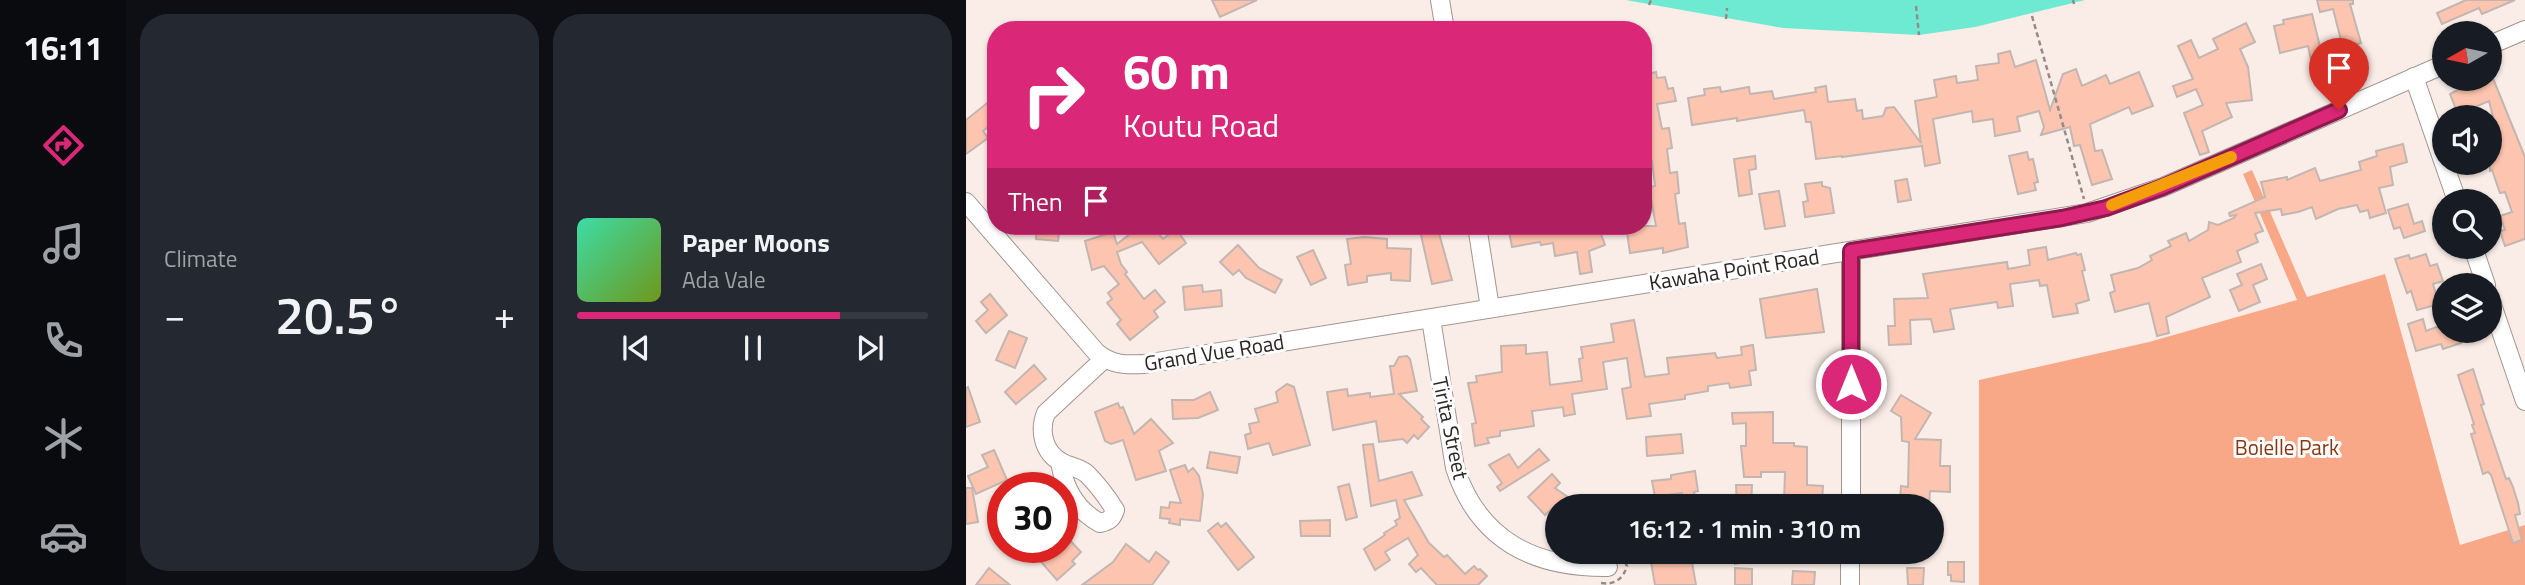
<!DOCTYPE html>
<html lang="en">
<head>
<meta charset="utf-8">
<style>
	:root { --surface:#171b24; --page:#242831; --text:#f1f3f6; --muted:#9ea1a6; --line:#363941; --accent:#db2777 }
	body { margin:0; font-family:"Titillium Web",sans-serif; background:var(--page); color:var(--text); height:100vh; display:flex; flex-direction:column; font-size:26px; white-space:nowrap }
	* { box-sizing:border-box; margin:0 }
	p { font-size:23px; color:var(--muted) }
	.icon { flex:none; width:38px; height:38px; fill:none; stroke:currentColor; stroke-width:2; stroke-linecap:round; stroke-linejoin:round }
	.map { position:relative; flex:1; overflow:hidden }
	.side { display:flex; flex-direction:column; gap:14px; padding:14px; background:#0d0f14; width:840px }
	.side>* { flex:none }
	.top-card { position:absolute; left:21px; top:21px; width:665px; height:214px; border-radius:28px; box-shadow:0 2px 5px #0004; background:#db2777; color:#fff; overflow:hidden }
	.needle { width:46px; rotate:261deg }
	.tools { position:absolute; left:1466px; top:21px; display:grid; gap:14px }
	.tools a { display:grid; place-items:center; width:70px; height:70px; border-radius:50%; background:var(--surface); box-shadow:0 2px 5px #0004; font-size:35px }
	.speed { position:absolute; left:21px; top:472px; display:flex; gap:14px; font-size:35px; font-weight:700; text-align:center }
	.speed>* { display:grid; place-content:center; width:91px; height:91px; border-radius:50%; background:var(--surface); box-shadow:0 2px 5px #0004; line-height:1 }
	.speed .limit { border:10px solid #d22; background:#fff; color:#111 }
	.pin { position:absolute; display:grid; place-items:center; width:60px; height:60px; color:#fff; margin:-72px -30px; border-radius:50% 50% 50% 0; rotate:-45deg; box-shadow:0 0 7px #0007 }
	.pin .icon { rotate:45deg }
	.me { position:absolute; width:77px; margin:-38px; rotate:0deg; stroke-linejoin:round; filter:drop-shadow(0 0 5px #0008) }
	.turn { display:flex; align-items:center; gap:24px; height:147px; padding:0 21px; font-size:32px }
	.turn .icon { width:91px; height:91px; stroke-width:2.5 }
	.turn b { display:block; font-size:49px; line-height:60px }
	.then { display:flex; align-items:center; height:66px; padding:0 21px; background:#0003; gap:14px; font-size:26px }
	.big { font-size:52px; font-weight:600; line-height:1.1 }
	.side .widget { flex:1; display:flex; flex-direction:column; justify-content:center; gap:10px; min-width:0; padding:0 24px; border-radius:28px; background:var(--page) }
	.song { display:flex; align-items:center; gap:21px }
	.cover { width:84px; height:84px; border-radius:10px; background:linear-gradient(135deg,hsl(160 70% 55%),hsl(80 70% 35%)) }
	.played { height:7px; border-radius:4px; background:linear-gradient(90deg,var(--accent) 75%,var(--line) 75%) }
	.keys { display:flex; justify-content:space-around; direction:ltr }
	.heat { display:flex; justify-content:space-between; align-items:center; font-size:38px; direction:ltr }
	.side .tiles { flex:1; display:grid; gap:14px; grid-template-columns:repeat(2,1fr) }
	.trip { position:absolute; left:579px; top:494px; width:399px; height:70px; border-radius:35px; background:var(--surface); box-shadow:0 2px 5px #0004; font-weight:600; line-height:70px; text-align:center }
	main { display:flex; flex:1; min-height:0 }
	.menu { display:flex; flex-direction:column; width:126px; justify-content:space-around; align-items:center; background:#090b0e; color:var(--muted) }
	.menu .icon { width:49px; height:49px }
	.menu .selected { color:var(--accent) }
	.menu b { font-size:32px; color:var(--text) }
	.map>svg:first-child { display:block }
	.green { fill:#f8a886 }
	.water { fill:#6dead1 }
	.building { fill:#fdc5af; stroke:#c3b6b1; stroke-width:2 }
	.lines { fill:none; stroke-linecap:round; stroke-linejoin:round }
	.minor-casing { stroke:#a19590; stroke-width:20 }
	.path { stroke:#948b87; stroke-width:2.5; stroke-dasharray:5 3.5; stroke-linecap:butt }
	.minor { stroke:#fff; stroke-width:18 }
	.route-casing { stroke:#8e194d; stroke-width:18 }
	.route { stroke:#db2777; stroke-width:12 }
	.slow { stroke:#f59e0b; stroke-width:12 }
	.labels { text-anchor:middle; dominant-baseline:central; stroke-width:6; stroke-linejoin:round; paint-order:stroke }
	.street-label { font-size:21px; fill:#2b2624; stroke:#fdfdfd }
	.park-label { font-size:21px; fill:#863710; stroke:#fdfdfd }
</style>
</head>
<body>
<main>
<nav class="menu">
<b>16:11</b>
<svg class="icon selected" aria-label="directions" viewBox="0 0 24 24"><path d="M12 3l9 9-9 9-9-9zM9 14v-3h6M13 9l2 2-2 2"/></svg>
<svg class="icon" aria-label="music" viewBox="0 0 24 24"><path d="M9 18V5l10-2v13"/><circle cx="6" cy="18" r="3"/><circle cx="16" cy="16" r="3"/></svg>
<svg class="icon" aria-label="phone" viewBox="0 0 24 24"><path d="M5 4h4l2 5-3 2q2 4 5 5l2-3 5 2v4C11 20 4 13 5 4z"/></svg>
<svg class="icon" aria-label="climate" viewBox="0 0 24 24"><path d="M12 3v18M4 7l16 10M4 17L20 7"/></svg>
<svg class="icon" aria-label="car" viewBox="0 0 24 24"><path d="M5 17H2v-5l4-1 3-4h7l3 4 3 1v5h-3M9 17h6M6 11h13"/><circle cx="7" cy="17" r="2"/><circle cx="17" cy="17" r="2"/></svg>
</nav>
<section class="side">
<div class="tiles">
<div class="widget"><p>Climate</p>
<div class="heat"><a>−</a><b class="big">20.5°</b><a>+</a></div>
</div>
<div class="widget">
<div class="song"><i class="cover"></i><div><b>Paper Moons</b><p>Ada Vale</p></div></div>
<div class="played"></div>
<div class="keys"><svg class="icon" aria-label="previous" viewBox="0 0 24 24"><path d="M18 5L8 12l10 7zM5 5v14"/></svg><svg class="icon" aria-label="pause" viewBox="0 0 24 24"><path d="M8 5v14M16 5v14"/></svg><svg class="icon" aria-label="next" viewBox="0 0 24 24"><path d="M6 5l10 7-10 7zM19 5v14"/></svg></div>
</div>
</div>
</section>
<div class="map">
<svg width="1559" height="585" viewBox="0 0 1559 585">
	<rect width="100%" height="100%" fill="#faede7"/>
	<!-- green -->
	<path class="green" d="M 1286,170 L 1341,297 L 1419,274 L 1494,545 L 1559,525 L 1559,585 L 1013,585 L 1013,380 L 1183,342 L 1331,300 L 1277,174 Z"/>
	<!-- water -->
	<path class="water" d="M 660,0 L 1119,0 L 1009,27 L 953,35 L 817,28 Z"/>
	<!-- building -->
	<g class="building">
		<path d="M 246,0 L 291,0 L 254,17 Z"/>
		<path d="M 1351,0 L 1387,0 L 1387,4 L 1384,4 L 1395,43 L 1377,48 L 1367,9 L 1354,12 Z"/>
		<path d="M 1500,0 L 1549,0 L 1516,14 L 1513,8 L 1476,24 L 1471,13 Z"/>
		<path d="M 1346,14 L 1359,67 L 1361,66 L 1363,71 L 1372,67 L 1380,85 L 1358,94 L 1347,69 L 1342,46 L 1314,53 L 1308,26 L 1318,24 L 1317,20 Z"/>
		<path d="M 1280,23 L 1289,42 L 1274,49 L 1282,67 L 1286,100 L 1260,103 L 1266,117 L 1236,131 L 1243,152 L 1234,155 L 1218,113 L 1237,105 L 1230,89 L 1211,97 L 1207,86 L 1227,79 L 1212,46 L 1225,40 L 1233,58 L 1252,49 L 1247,39 Z"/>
		<path d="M 1044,51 L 1049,67 L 1070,60 L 1084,110 L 1097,74 L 1110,69 L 1116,86 L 1140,75 L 1144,84 L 1173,72 L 1187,106 L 1166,114 L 1163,107 L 1124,124 L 1129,151 L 1136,150 L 1146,179 L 1126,185 L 1114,145 L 1108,146 L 1104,127 L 1075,135 L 1078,127 L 1073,111 L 1051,117 L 1054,131 L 1029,136 L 1027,119 L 1007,122 L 1006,111 L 967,119 L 974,163 L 959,166 L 956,146 L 876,157 L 876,156 L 850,159 L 845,122 L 840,122 L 838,110 L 771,121 L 771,118 L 726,125 L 722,98 L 739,95 L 738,89 L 754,87 L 755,92 L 783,87 L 784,94 L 806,91 L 808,99 L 850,92 L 849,88 L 860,86 L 862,102 L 889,99 L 891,111 L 896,110 L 897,119 L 917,116 L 920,108 L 928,107 L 955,143 L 949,101 L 971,97 L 968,80 L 990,76 L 991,83 L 1012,80 L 1010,66 L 1033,63 L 1032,54 Z"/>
		<path d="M 690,72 L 691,78 L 699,77 L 702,89 L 707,88 L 710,101 L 691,104 L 696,129 L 703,128 L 706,148 L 701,149 L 704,173 L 711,172 L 713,193 L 709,194 L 713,224 L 719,223 L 722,247 L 697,253 L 697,248 L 664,253 L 660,226 L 690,226 L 683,187 L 689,186 L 686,161 L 679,162 L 677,148 L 677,75 Z"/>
		<path d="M 1526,76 L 1559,157 L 1559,239 L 1539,246 L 1534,231 L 1539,230 L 1534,216 L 1546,212 L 1539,192 L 1534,193 L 1526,170 L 1524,171 L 1524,126 L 1529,125 L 1523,101 L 1492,114 L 1484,94 L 1513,79 L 1524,79 Z"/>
		<path d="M 30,96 L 30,121 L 17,131 L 22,138 L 0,154 L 0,120 Z"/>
		<path d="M 1437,144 L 1441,162 L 1424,167 L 1427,185 L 1413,188 L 1420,213 L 1404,218 L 1402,210 L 1394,212 L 1391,205 L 1372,209 L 1350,219 L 1346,207 L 1332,212 L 1316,215 L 1315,209 L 1289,213 L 1297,231 L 1289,234 L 1292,242 L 1271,251 L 1275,262 L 1236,278 L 1244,297 L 1200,317 L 1203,333 L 1191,336 L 1183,303 L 1149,312 L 1144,293 L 1149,291 L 1145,275 L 1172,268 L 1186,260 L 1184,256 L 1205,246 L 1202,241 L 1220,233 L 1223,241 L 1242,230 L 1243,222 L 1252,225 L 1268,218 L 1270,215 L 1264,216 L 1263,213 L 1299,197 L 1295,182 L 1321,177 L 1321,180 L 1349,168 L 1354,181 L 1395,170 L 1393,162 L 1411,156 L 1410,151 Z"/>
		<path d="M 1061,152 L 1063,160 L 1067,159 L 1072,182 L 1068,183 L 1070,190 L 1052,194 L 1043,156 Z"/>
		<path d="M 789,156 L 790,169 L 783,170 L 786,194 L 773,196 L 768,159 Z"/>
		<path d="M 941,179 L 945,200 L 932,202 L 929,181 Z"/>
		<path d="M 856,182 L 856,186 L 864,188 L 868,213 L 839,217 L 837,202 L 842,201 L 839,184 Z"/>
		<path d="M 813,191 L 819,226 L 799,229 L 793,194 Z"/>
		<path d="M 1442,204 L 1448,224 L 1456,221 L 1459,231 L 1438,238 L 1434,227 L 1428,229 L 1422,210 Z"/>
		<path d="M 71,226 L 94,226 L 92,241 L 70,239 Z"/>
		<path d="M 174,226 L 186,226 L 197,239 L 210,229 L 220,243 L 193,264 L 176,242 L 151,252 L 155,264 L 161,272 L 159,274 L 178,299 L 189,290 L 199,302 L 188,311 L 192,317 L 164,340 L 151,324 L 155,320 L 141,303 L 146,299 L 142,293 L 153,284 L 138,266 L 126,270 L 119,241 L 147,232 L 151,244 Z"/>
		<path d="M 453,226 L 471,226 L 486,280 L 466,284 Z"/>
		<path d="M 542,226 L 563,226 L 563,229 L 587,226 L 632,226 L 639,245 L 623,251 L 626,272 L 614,274 L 611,252 L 589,256 L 587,243 L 575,245 L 574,242 L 546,247 Z"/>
		<path d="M 398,237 L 421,239 L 421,248 L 445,249 L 444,281 L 425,280 L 425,273 L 401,276 L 401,282 L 382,285 L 379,265 L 385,264 L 381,239 Z"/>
		<path d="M 272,245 L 293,268 L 316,280 L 309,293 L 280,278 L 273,270 L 267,275 L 254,262 Z"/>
		<path d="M 1080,247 L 1082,260 L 1110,253 L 1111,255 L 1115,254 L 1119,270 L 1116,271 L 1123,300 L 1110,304 L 1112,313 L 1087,317 L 1081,285 L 1074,286 L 1073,280 L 1044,284 L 1047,306 L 1032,308 L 1031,302 L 984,309 L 988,329 L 968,332 L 965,319 L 944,320 L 945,344 L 923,345 L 922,326 L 929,326 L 928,299 L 962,298 L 957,274 L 1041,262 L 1042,269 L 1064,265 L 1062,250 Z"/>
		<path d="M 347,250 L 360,278 L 345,285 L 331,257 Z"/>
		<path d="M 1460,254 L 1464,266 L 1471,264 L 1477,281 L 1467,284 L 1473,304 L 1451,310 L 1445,291 L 1441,293 L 1429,259 L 1443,255 L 1444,259 Z"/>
		<path d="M 1295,264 L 1301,279 L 1287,285 L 1294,302 L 1273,311 L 1264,290 L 1276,285 L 1271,274 Z"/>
		<path d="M 236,285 L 237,292 L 255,290 L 256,306 L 219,310 L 217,287 Z"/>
		<path d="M 851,289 L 858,332 L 800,338 L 794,299 Z"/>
		<path d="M 24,294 L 41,315 L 20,333 L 10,321 L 22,310 L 15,302 Z"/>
		<path d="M 1457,319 L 1460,331 L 1479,324 L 1479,331 L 1491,331 L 1495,343 L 1477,349 L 1475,344 L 1450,351 L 1442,324 Z"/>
		<path d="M 668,320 L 679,377 L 703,374 L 701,358 L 749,353 L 751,358 L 776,355 L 775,347 L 787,345 L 790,370 L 783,371 L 785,385 L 764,388 L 763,383 L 742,386 L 742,391 L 719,395 L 719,399 L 683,404 L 685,416 L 661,419 L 656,389 L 665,387 L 661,358 L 637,362 L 641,389 L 606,394 L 609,414 L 598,416 L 597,407 L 566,411 L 568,426 L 534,431 L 534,436 L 521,438 L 523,443 L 509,446 L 506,424 L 510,423 L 502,383 L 511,382 L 510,376 L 536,372 L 535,346 L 560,345 L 560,354 L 581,352 L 584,385 L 616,381 L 613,359 L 617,358 L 615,347 L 648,342 L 645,324 Z"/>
		<path d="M 43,331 L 61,338 L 49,368 L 30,360 Z"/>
		<path d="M 441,356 L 444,359 L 451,391 L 433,394 L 457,417 L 455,419 L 463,427 L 452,439 L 448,435 L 441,443 L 437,439 L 413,442 L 410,421 L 367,430 L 361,392 L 381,389 L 382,396 L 404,393 L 404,397 L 428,394 L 424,366 L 428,366 L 433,357 Z"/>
		<path d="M 68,365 L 80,379 L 50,404 L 39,392 Z"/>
		<path d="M 1507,369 L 1518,404 L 1515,405 L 1540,479 L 1543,478 L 1547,487 L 1552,503 L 1554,514 L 1549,515 L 1556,540 L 1547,543 L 1525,475 L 1522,472 L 1517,474 L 1505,434 L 1509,433 L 1506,425 L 1508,424 L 1492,375 Z"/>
		<path d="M 321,384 L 328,387 L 344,445 L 307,455 L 303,443 L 282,449 L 279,435 L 285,433 L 283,424 L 293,422 L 289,409 L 312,402 L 310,392 Z"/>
		<path d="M 2,387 L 14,422 L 0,427 L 0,388 Z"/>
		<path d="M 244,392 L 252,410 L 232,418 L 207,419 L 206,400 L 228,400 Z"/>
		<path d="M 935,395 L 965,413 L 949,439 L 975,440 L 974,466 L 984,466 L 984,492 L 964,491 L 963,506 L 945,506 L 945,500 L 934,500 L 935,486 L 942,487 L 943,442 L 936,441 L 935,417 L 925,411 Z"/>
		<path d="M 152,403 L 154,408 L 157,407 L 168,434 L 185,419 L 207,443 L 193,451 L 200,471 L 170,480 L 157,440 L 145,444 L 139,441 L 129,412 Z"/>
		<path d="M 807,412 L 807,443 L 828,443 L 828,446 L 841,447 L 841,485 L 857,486 L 856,503 L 818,504 L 819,472 L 795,472 L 795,477 L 778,477 L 775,446 L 780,446 L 780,423 L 767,424 L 766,413 Z"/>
		<path d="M 715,434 L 717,453 L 681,456 L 680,437 Z"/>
		<path d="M 407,444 L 413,481 L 446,472 L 456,495 L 438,500 L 463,543 L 478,557 L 481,555 L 499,574 L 508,566 L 512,570 L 514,569 L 521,576 L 512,585 L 471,585 L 455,568 L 450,572 L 443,564 L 452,555 L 442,538 L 419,552 L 424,560 L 409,570 L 398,549 L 419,535 L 418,533 L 431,525 L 429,521 L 434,518 L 430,500 L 405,506 L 397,445 Z"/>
		<path d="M 573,449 L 583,460 L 534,491 L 531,487 L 536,483 L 523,465 L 543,454 L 552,468 Z"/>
		<path d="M 28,450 L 41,480 L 10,494 L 2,476 L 22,467 L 16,455 Z"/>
		<path d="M 244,452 L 274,457 L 271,473 L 241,468 Z"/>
		<path d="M 219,465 L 222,472 L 227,468 L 233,476 L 237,494 L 234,521 L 214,519 L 214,525 L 203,523 L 204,519 L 194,518 L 195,507 L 203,508 L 204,502 L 215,503 L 204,470 Z"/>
		<path d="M 729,471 L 732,491 L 728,492 L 730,506 L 718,506 L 716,493 L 689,497 L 686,481 L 705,479 L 705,475 Z"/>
		<path d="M 586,474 L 594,483 L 589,488 L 615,506 L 589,506 L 579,515 L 562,497 Z"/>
		<path d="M 383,484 L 391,517 L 380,520 L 372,487 Z"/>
		<path d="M 770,485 L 786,485 L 785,506 L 771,506 Z"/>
		<path d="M 0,488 L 6,488 L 12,522 L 0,524 Z"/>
		<path d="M 364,520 L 364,536 L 335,536 L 334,521 Z"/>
		<path d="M 252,523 L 255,527 L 260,523 L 288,557 L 272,570 L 242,531 Z"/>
		<path d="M 96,532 L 115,552 L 106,561 L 109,564 L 91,580 L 63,548 L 96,548 Z"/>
		<path d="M 160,544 L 183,562 L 190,552 L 203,562 L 186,585 L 116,585 L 147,562 Z"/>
		<path d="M 769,551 L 806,551 L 806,556 L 769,564 Z"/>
		<path d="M 725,556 L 730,585 L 689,585 L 685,562 Z"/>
		<path d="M 982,562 L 998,562 L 998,582 L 985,581 L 985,575 L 982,575 Z"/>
		<path d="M 23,568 L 44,585 L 10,585 Z"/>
		<path d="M 769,568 L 786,569 L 786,585 L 769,585 Z"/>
		<path d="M 941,568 L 958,568 L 957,585 L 942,585 Z"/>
		<path d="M 827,571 L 849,572 L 848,585 L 826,585 Z"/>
	</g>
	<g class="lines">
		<defs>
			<g id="minor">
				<path d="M 474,0 L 479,30"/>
				<path d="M 1524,45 L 1559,30"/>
				<path d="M 1448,77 L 1491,201"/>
				<path d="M 0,202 L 130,352 C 145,365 159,365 178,364 L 1121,213 L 1197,187 L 1479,64"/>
				<path d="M 511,226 L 524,308"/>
				<path d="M 1507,247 L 1520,285"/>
				<path d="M 1524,299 L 1559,401"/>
				<path d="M 465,319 L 489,468 C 513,541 569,568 642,567"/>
				<path d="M 94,462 C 98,488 110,510 134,523 C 143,521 146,519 149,510 C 141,497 131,484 121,474 C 113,467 103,467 95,462 C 77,452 73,430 80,413 L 138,359"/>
				<path d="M 885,506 L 885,251"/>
				<path d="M 884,585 L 884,551"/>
			</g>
		</defs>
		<!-- minor casing -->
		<use href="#minor" class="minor-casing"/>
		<!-- path -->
		<g class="path">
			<path d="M 1107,0 L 1108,4"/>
			<path d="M 683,5 L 685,0"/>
			<path d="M 950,6 L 953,35"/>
			<path d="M 1066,16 L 1118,199"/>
			<path d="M 760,19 L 761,8"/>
			<path d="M 635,583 C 649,585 657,579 661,566 L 653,551"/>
		</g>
		<!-- minor -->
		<use href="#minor" class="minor"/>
	</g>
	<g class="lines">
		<defs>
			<path id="route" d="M 885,384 L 885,251 L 1096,218 L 1140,208 L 1197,187 L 1373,110"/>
		</defs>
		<!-- route casing -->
		<use href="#route" class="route-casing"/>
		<!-- route -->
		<use href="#route" class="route"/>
		<!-- slow -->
		<path class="slow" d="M 1146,205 L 1265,157"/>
	</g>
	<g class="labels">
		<!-- street labels -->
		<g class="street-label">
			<text transform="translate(768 269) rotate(-9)">Kawaha Point Road</text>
			<text transform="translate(248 352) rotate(-9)">Grand Vue Road</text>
			<text transform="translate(485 428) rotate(78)">Tirita Street</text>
		</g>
		<!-- park labels -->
		<g class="park-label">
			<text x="1321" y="447">Boielle Park</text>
		</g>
	</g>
</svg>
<div class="tools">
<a><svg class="needle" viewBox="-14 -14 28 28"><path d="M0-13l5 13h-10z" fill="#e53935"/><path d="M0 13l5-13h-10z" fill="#9ea1a6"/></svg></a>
<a><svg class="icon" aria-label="sound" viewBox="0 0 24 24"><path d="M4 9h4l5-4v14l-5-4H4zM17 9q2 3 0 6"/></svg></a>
<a><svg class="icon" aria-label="search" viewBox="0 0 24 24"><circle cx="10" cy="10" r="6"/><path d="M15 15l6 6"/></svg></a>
<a><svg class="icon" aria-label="layers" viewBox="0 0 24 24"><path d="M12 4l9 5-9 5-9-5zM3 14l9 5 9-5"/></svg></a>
</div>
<div class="speed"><div class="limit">30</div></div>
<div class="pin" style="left:1373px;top:110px;background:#d93025"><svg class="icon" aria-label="arrive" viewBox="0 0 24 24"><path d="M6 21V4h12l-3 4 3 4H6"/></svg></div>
<svg class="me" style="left:885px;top:384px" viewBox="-20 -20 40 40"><circle r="17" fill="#db2777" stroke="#fff" stroke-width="3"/><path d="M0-11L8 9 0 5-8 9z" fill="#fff"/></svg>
<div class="trip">16:12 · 1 min · 310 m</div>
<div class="top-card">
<div class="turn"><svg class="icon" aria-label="right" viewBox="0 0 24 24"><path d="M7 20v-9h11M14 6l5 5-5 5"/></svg><div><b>60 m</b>Koutu Road</div></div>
<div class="then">Then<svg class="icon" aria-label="arrive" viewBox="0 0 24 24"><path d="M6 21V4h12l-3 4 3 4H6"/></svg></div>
</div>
</div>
</main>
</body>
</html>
